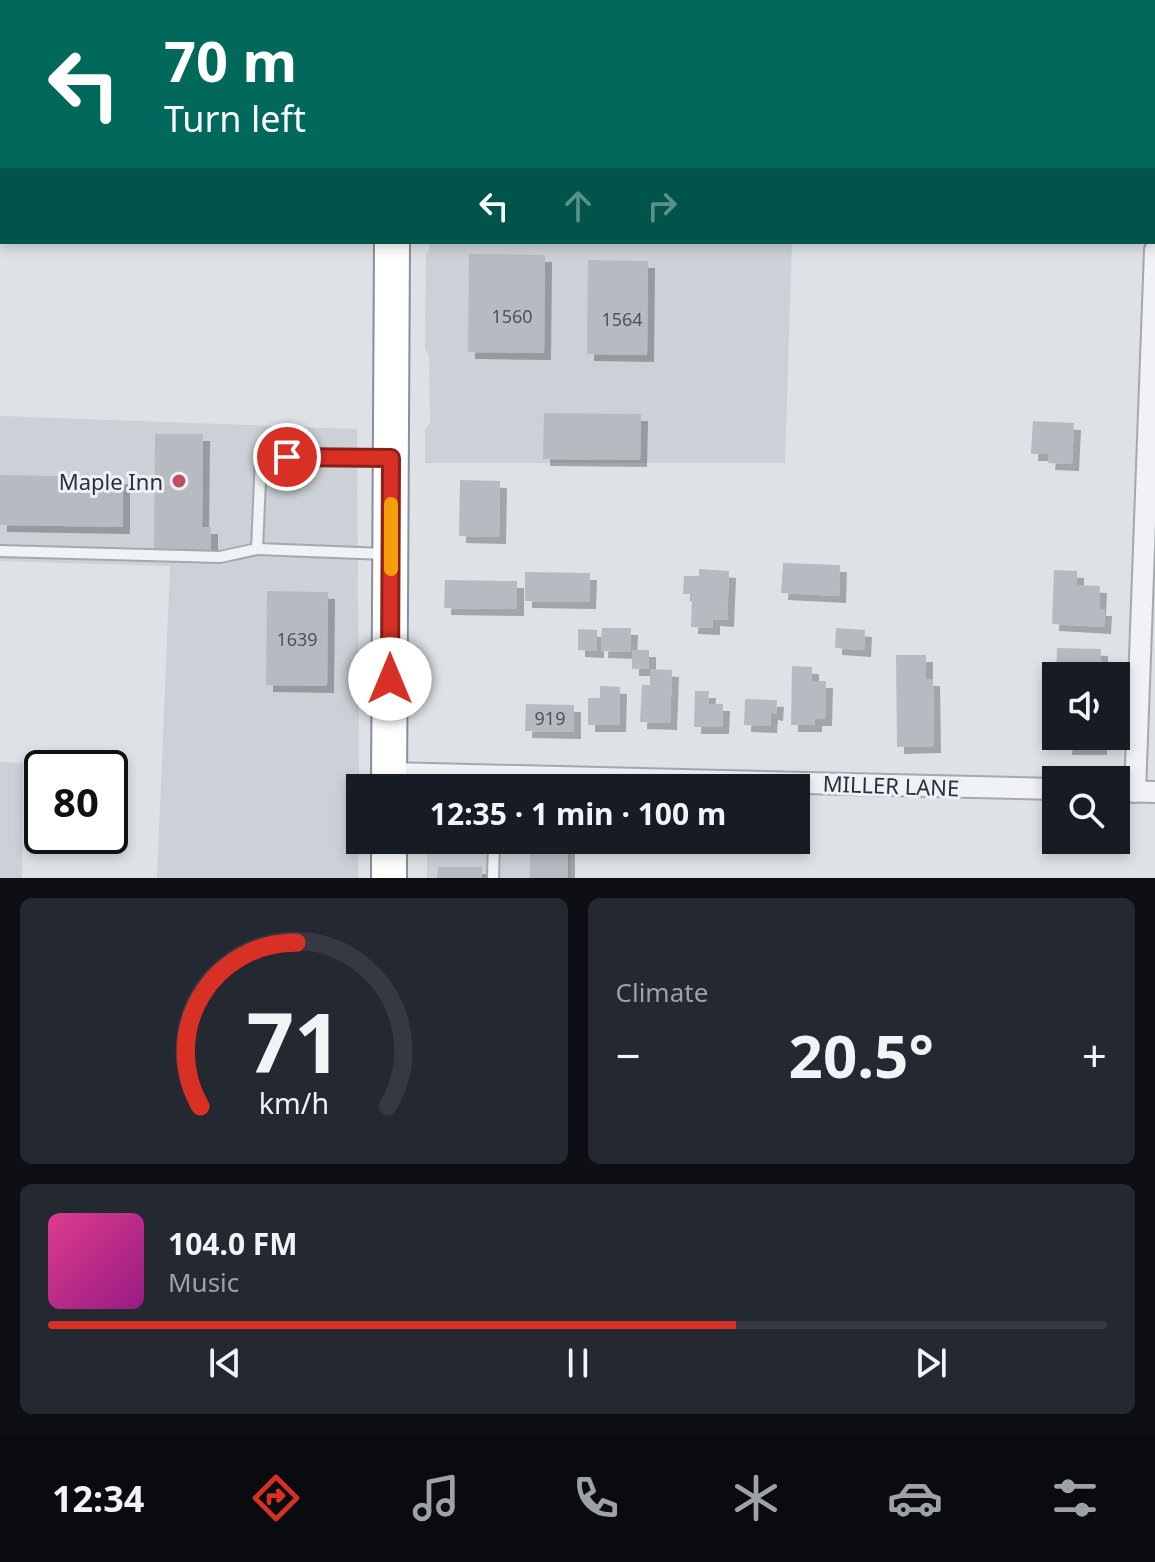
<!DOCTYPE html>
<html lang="en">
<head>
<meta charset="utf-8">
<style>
	:root { --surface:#171b24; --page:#242831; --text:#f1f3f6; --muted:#9ea1a6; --line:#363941; --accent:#d93025 }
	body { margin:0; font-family:"Noto Sans",sans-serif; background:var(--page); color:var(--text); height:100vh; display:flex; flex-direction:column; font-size:30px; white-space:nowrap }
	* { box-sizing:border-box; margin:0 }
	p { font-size:26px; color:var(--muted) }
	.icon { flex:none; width:44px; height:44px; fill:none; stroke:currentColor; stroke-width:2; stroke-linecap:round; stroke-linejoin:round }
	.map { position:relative; height:878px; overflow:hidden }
	.sheet { display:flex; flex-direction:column; gap:20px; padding:20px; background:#0d0f14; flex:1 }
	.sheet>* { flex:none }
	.guide { position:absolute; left:0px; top:0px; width:1156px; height:244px; box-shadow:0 4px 12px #0003; background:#00695c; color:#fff; overflow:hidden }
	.controls { position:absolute; left:1042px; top:662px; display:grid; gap:16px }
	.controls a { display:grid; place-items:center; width:88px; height:88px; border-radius:0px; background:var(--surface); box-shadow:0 4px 12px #0003; font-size:40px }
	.speed { position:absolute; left:24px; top:750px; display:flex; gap:16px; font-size:40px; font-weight:700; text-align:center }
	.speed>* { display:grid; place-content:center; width:104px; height:104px; border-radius:50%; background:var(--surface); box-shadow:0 4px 12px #0003; line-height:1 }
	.speed .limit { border:4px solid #111; border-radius:12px; background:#fff; color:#111 }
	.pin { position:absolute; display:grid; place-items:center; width:68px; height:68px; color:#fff; margin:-34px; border:4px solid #fff; border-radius:50%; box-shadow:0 2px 8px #0007 }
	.me { position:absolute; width:88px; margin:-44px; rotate:0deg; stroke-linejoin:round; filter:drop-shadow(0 0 6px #0008) }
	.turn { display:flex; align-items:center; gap:28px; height:168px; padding:0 32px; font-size:36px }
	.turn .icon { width:104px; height:104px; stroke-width:2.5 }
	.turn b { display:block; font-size:56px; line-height:68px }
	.lanes { display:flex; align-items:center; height:76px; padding:0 32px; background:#0003; justify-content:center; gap:40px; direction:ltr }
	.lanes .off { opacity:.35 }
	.big { font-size:60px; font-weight:700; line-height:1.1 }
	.sheet .tile { flex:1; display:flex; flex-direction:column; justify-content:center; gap:12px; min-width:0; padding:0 28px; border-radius:12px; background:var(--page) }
	.sheet .dial { align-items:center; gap:0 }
	.dial svg { height:208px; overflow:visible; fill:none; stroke:var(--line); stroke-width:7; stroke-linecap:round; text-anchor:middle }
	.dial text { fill:var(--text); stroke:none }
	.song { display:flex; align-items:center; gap:24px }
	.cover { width:96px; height:96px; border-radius:12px; background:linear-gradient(135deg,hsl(330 70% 55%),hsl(310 70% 35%)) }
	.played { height:8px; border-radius:4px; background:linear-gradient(90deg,var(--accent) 65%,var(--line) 65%) }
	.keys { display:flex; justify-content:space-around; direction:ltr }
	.heat { display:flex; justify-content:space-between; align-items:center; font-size:44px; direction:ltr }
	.sheet .tiles { flex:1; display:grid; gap:20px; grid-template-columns:1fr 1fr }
	.tile:last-child { grid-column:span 2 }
	.trip { position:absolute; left:346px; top:774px; width:464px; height:80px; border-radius:0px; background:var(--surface); box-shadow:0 4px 12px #0003; font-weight:700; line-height:80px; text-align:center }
	.tab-bar { display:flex; height:128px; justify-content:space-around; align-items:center; background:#090b0e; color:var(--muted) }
	.tab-bar .icon { width:56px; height:56px }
	.tab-bar .current { color:var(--accent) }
	.tab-bar b { font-size:36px; color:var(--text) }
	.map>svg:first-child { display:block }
	.built { fill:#ccd1d7 }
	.building { fill:#b6bbc2; filter:url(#shadow) }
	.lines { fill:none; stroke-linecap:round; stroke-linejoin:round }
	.service-casing { stroke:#a4a9af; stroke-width:14 }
	.minor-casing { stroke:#a4a9af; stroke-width:24 }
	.trunk-casing { stroke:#87909b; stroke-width:38 }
	.service { stroke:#f0f2f5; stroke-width:10 }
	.minor { stroke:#f0f2f5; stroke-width:20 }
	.trunk { stroke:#fff; stroke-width:34 }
	.route-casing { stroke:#8d1f18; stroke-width:20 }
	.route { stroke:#d93025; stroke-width:14 }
	.slow { stroke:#f59e0b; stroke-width:14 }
	.poi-dot { fill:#c04f64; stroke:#edf0f4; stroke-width:3 }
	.labels { text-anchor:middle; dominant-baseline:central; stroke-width:6; stroke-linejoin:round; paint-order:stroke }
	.number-label { font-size:18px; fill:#4c535d }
	.poi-label { font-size:22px; fill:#29303b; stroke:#edf0f4; text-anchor:end }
	.street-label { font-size:22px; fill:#29303b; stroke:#edf0f4 }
</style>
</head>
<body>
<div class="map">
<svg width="1155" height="878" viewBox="0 0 1155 878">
	<defs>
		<filter id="shadow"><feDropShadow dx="7" dy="7" stdDeviation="0" flood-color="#0004"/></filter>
	</defs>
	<rect width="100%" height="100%" fill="#dee2e6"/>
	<!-- built -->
	<g class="built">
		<path d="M 0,0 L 359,0 L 359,2 L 2,2 L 2,20 L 0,20 Z"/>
		<path d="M 426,0 L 979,0 L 978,2 L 426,2 Z"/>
		<path d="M 429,242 L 792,242 L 785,463 L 425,463 L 425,429 L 430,423 L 429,356 L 425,349 L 426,254 L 429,250 Z"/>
		<path d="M 0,416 L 357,429 L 359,764 L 358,878 L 157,878 L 170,566 L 0,561 Z"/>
		<path d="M 0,762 L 23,763 L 22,878 L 0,878 Z"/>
		<path d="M 427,840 L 571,840 L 570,878 L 427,878 Z"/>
	</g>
	<!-- building -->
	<g class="building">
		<path d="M 469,254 L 545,255 L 544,353 L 468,352 Z"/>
		<path d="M 588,260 L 648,261 L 647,355 L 587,354 Z"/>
		<path d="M 544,413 L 641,414 L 640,460 L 543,459 Z"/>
		<path d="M 1033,421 L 1074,423 L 1072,464 L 1048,463 L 1049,454 L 1031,454 Z"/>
		<path d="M 155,434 L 203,434 L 202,527 L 211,527 L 211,552 L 154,552 Z"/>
		<path d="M 0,475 L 123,477 L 123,527 L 0,525 Z"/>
		<path d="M 460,480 L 500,481 L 499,537 L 459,536 Z"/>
		<path d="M 783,563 L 840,565 L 839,596 L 781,593 Z"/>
		<path d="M 699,569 L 729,571 L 727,620 L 713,619 L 713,628 L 691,627 L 692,594 L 683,594 L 684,576 L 699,576 Z"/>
		<path d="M 1054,570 L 1077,571 L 1077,585 L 1100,586 L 1099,609 L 1105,609 L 1104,627 L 1052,624 Z"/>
		<path d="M 525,572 L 590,573 L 589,602 L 525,601 Z"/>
		<path d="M 445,580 L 517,581 L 517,609 L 444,608 Z"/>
		<path d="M 267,591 L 328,592 L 327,686 L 266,685 Z"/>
		<path d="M 602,628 L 631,628 L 630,652 L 601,651 Z"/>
		<path d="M 836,628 L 865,630 L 864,650 L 835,648 Z"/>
		<path d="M 578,629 L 597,630 L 597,651 L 578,650 Z"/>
		<path d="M 1057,648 L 1101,649 L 1100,676 L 1056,676 Z"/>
		<rect x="632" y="650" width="17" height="19"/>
		<path d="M 896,655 L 926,655 L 926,679 L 933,679 L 934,746 L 897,747 Z"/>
		<path d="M 792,666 L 812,667 L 812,681 L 826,681 L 825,719 L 815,719 L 815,725 L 791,725 Z"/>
		<path d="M 650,669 L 672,670 L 670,723 L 640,722 L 642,685 L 650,685 Z"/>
		<path d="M 600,686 L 620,687 L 619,725 L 588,725 L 588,698 L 600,698 Z"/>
		<path d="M 695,691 L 709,691 L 708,704 L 723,704 L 722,727 L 694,727 Z"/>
		<path d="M 745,699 L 777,700 L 776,714 L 771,713 L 770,726 L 744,725 Z"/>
		<path d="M 526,704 L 574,705 L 574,732 L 525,731 Z"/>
		<path d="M 1066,736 L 1100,736 L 1100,748 L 1065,748 Z"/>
		<rect x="530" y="840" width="38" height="38"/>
		<path d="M 438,867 L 482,867 L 482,878 L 437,878 Z"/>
	</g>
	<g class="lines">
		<defs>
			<g id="service">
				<path d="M 706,2 L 706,0"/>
				<path d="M 809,2 L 809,0"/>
				<path d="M 875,2 L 876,0"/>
				<path d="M 0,551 L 220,557 L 257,549"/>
				<path d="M 385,554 L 257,549 L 261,457 L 385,458"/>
				<path d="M 405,840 L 494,841 L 493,878"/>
			</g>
			<g id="minor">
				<path d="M 390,773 L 1056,789"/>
				<path d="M 1116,791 L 1155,792"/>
				<path d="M 1135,792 L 1155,250"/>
			</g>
			<g id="trunk">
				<path d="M 394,2 L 394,0"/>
				<path d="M 389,788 L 392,242"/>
				<path d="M 389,878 L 389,840"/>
			</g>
		</defs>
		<!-- service casing -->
		<use href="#service" class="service-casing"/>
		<!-- minor casing -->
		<use href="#minor" class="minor-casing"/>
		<!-- trunk casing -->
		<use href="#trunk" class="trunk-casing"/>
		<!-- service -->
		<use href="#service" class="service"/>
		<!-- minor -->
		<use href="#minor" class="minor"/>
		<!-- trunk -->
		<use href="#trunk" class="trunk"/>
	</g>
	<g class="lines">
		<defs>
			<path id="route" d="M 287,457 L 391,458 L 390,679"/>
		</defs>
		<!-- route casing -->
		<use href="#route" class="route-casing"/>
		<!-- route -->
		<use href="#route" class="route"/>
		<!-- slow -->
		<path class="slow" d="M 391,569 L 391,504"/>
	</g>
	<!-- markers -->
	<circle class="poi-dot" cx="179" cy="481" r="8"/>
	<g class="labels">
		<!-- number labels -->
		<g class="number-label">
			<text x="512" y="316">1560</text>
			<text x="622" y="319">1564</text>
			<text x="297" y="639">1639</text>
			<text x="550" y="718">919</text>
		</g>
		<!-- poi labels -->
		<g class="poi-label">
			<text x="163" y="481">Maple Inn</text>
		</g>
		<!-- street labels -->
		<g class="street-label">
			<text transform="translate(891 785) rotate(2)">MILLER LANE</text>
		</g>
	</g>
</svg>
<div class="controls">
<a><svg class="icon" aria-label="sound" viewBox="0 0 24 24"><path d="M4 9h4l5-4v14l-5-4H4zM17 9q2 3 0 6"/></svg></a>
<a><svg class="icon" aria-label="search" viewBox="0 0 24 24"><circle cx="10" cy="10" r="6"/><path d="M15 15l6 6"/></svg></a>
</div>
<div class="speed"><div class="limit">80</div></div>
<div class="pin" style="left:287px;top:457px;background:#d93025"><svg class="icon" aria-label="arrive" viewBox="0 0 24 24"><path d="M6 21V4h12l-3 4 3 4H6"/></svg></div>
<svg class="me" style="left:390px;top:679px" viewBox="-20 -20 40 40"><circle r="19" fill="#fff"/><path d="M0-13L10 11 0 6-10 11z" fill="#d93025"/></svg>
<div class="trip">12:35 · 1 min · 100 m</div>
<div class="guide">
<div class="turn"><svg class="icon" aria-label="left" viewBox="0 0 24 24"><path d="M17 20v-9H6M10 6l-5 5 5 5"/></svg><div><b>70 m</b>Turn left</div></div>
<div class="lanes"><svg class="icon" aria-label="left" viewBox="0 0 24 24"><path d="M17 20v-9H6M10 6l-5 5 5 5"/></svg><svg class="icon off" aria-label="ahead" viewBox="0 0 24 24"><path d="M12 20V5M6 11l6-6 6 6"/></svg><svg class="icon off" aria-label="right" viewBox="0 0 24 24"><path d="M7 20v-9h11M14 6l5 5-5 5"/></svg></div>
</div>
</div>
<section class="sheet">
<div class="tiles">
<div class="tile dial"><svg viewBox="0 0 100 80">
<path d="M14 69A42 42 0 1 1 86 69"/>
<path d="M14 69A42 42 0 0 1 51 6" stroke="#d93025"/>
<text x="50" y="56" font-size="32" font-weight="700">71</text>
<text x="50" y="72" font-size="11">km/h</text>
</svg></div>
<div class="tile"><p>Climate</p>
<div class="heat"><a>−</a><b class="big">20.5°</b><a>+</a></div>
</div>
<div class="tile">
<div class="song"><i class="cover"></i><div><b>104.0 FM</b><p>Music</p></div></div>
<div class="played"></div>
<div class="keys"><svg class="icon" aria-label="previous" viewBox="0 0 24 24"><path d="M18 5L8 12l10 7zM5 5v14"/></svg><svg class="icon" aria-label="pause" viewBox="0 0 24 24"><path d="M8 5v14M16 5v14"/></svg><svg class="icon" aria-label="next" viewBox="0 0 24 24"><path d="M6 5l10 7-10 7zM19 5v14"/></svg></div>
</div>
</div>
</section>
<nav class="tab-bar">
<b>12:34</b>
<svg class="icon current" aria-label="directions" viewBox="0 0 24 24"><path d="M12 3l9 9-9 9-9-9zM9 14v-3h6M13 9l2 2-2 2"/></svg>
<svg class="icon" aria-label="music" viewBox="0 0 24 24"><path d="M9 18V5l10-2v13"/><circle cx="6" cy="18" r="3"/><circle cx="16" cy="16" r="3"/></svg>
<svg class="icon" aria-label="phone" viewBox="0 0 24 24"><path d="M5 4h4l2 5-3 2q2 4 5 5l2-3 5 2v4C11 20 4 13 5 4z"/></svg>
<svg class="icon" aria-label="climate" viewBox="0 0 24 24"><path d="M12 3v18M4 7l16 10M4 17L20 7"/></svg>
<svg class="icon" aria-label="car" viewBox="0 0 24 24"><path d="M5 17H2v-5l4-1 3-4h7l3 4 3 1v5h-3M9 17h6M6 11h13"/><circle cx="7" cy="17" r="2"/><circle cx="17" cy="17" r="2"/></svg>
<svg class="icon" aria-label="filters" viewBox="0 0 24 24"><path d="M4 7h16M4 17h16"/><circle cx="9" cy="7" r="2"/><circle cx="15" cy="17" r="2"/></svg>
</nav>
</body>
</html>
